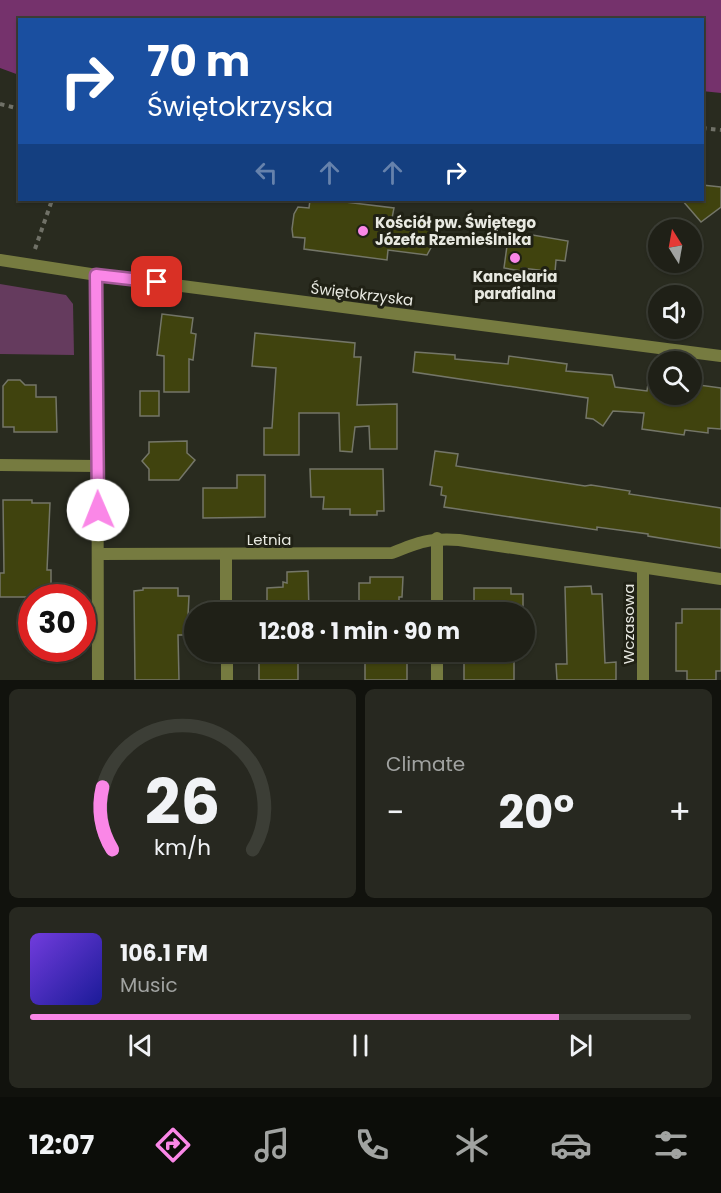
<!DOCTYPE html>
<html lang="en">
<head>
<meta charset="utf-8">
<style>
	:root { --surface:#1f2017; --page:#272820; --text:#f1f3f6; --muted:#a1a3a1; --line:#3c3e36; --accent:#fa87e7 }
	body { margin:0; font-family:Poppins,sans-serif; background:var(--page); color:var(--text); height:100vh; display:flex; flex-direction:column; font-size:22px; white-space:nowrap }
	* { box-sizing:border-box; margin:0 }
	p { font-size:20px; color:var(--muted) }
	.icon { flex:none; width:33px; height:33px; fill:none; stroke:currentColor; stroke-width:2; stroke-linecap:round; stroke-linejoin:round }
	.map { position:relative; height:680px; overflow:hidden }
	.drawer { display:flex; flex-direction:column; gap:9px; padding:9px; background:#11120d; flex:1 }
	.drawer>* { flex:none }
	.top-card { position:absolute; left:18px; top:18px; width:686px; height:183px; border-radius:0px; box-shadow:0 2px 4px #0004,0 0 0 2px var(--line); background:#1a4fa0; color:#fff; overflow:hidden }
	.needle { width:39px; rotate:349deg }
	.controls { position:absolute; left:648px; top:219px; display:grid; gap:12px }
	.controls a { display:grid; place-items:center; width:54px; height:54px; border-radius:50%; background:var(--surface); box-shadow:0 2px 4px #0004,0 0 0 2px var(--line); font-size:30px }
	.speed { position:absolute; left:18px; top:584px; display:flex; gap:12px; font-size:30px; font-weight:700; text-align:center }
	.speed>* { display:grid; place-content:center; width:78px; height:78px; border-radius:50%; background:var(--surface); box-shadow:0 2px 4px #0004,0 0 0 2px var(--line); line-height:1 }
	.speed .limit { border:9px solid #d22; background:#fff; color:#111 }
	.pin { position:absolute; display:grid; place-items:center; width:51px; height:51px; color:#fff; margin:-26px; border-radius:12px; box-shadow:0 3px 9px #0006 }
	.me { position:absolute; width:66px; margin:-33px; rotate:359deg; stroke-linejoin:round; filter:drop-shadow(0 0 4px #0008) }
	.turn { display:flex; align-items:center; gap:21px; height:126px; padding:0 30px; font-size:27px }
	.turn .icon { width:78px; height:78px; stroke-width:2.5 }
	.turn b { display:block; font-size:42px; line-height:51px }
	.lanes { display:flex; align-items:center; height:57px; padding:0 30px; background:#0003; justify-content:center; gap:30px; direction:ltr }
	.lanes .off { opacity:.35 }
	.big { font-size:45px; font-weight:700; line-height:1.1 }
	.drawer .widget { flex:1; display:flex; flex-direction:column; justify-content:center; gap:9px; min-width:0; padding:0 21px; border-radius:9px; background:var(--page) }
	.drawer .dial { align-items:center; gap:0 }
	.dial svg { height:156px; overflow:visible; fill:none; stroke:var(--line); stroke-width:7; stroke-linecap:round; text-anchor:middle }
	.dial text { fill:var(--text); stroke:none }
	.song { display:flex; align-items:center; gap:18px }
	.cover { width:72px; height:72px; border-radius:9px; background:linear-gradient(135deg,hsl(260 70% 55%),hsl(240 70% 35%)) }
	.played { height:6px; border-radius:3px; background:linear-gradient(90deg,var(--accent) 80%,var(--line) 80%) }
	.keys { display:flex; justify-content:space-around; direction:ltr }
	.heat { display:flex; justify-content:space-between; align-items:center; font-size:33px; direction:ltr }
	.drawer .tiles { flex:1; display:grid; gap:9px; grid-template-columns:1fr 1fr }
	.widget:last-child { grid-column:span 2 }
	.trip { position:absolute; left:184px; top:602px; width:351px; height:60px; border-radius:30px; background:var(--surface); box-shadow:0 2px 4px #0004,0 0 0 2px var(--line); font-weight:700; line-height:60px; text-align:center }
	.tab-bar { display:flex; height:96px; justify-content:space-around; align-items:center; background:#0c0d09; color:var(--muted) }
	.tab-bar .icon { width:42px; height:42px }
	.tab-bar .on { color:var(--accent) }
	.tab-bar b { font-size:27px; color:var(--text) }
	.map>svg:first-child { display:block }
	.green { fill:#653b5e }
	.water { fill:#75326c }
	.building { fill:#40430e; stroke:#747668; stroke-width:1.5 }
	.lines { fill:none; stroke-linecap:round; stroke-linejoin:round }
	.path { stroke:#707167; stroke-width:4; stroke-dasharray:4.5 4.5; stroke-linecap:butt }
	.minor { stroke:#767b40; stroke-width:12 }
	.route-casing { stroke:#a25896; stroke-width:15 }
	.route { stroke:#fa87e7; stroke-width:10 }
	.poi-dot { fill:#fa87e7; stroke:#202115; stroke-width:2 }
	.labels { text-anchor:middle; dominant-baseline:central; stroke-width:6; stroke-linejoin:round; paint-order:stroke }
	.poi-label { font-size:15px; font-weight:bold; fill:#e8e9e1; stroke:#202115; text-anchor:start }
	.street-label { font-size:15px; fill:#e8e9e1; stroke:#202115 }
</style>
</head>
<body>
<div class="map">
<svg width="721" height="680" viewBox="0 0 721 680">
	<rect width="100%" height="100%" fill="#292b1f"/>
	<!-- green -->
	<path class="green" d="M 0,284 L 66,295 L 73,304 L 74,355 L 0,354 Z"/>
	<!-- water -->
	<path class="water" d="M 0,0 L 721,0 L 721,93 L 702,91 L 702,20 L 20,20 L 19,75 L 0,68 Z"/>
	<!-- building -->
	<g class="building">
		<path d="M 702,185 L 721,187 L 721,207 L 701,222 L 682,200 L 702,200 Z"/>
		<path d="M 310,200 L 329,200 L 394,208 L 392,218 L 431,223 L 435,234 L 433,244 L 427,255 L 388,250 L 387,260 L 304,249 L 305,238 L 293,237 L 292,229 L 294,214 L 298,207 L 309,208 Z"/>
		<path d="M 509,231 L 568,241 L 565,261 L 556,260 L 555,272 L 522,268 L 521,271 L 504,268 Z"/>
		<path d="M 162,314 L 193,318 L 191,333 L 196,334 L 193,360 L 189,359 L 189,392 L 164,392 L 164,356 L 157,355 Z"/>
		<path d="M 255,333 L 355,343 L 354,357 L 361,357 L 357,405 L 397,404 L 397,449 L 370,449 L 369,426 L 355,427 L 352,452 L 340,451 L 339,413 L 299,413 L 299,455 L 264,455 L 264,428 L 272,428 L 276,368 L 252,366 Z"/>
		<path d="M 415,352 L 455,355 L 455,359 L 508,364 L 509,356 L 567,364 L 566,371 L 612,375 L 615,387 L 647,391 L 649,376 L 658,378 L 658,394 L 692,394 L 692,384 L 721,388 L 721,429 L 708,428 L 708,433 L 685,430 L 684,435 L 642,429 L 644,413 L 613,411 L 603,426 L 593,419 L 586,418 L 588,398 L 413,372 Z"/>
		<path d="M 8,380 L 20,380 L 25,385 L 36,385 L 36,397 L 56,397 L 57,432 L 14,432 L 14,427 L 3,427 L 3,386 Z"/>
		<rect x="140" y="391" width="19" height="25"/>
		<path d="M 187,441 L 187,453 L 195,460 L 179,480 L 149,480 L 149,469 L 142,461 L 149,453 L 149,442 Z"/>
		<path d="M 435,451 L 458,454 L 456,466 L 585,486 L 591,485 L 630,491 L 629,494 L 721,508 L 721,548 L 648,536 L 648,534 L 597,527 L 597,530 L 444,507 L 446,496 L 441,495 L 442,487 L 430,485 Z"/>
		<path d="M 310,469 L 383,469 L 384,511 L 377,511 L 377,515 L 350,515 L 350,509 L 323,509 L 324,497 L 311,497 Z"/>
		<path d="M 237,475 L 265,475 L 265,517 L 203,518 L 203,488 L 237,488 Z"/>
		<path d="M 3,500 L 32,500 L 32,503 L 50,503 L 47,570 L 51,570 L 51,597 L 0,597 L 0,573 L 4,573 Z"/>
		<path d="M 308,571 L 309,612 L 267,612 L 267,588 L 283,587 L 283,582 L 287,583 L 287,572 Z"/>
		<path d="M 370,577 L 403,577 L 402,597 L 399,597 L 399,612 L 359,612 L 359,583 L 370,583 Z"/>
		<path d="M 591,586 L 592,594 L 602,594 L 605,663 L 616,662 L 616,680 L 557,680 L 556,664 L 567,664 L 565,587 Z"/>
		<path d="M 143,588 L 178,588 L 178,596 L 189,596 L 187,635 L 178,635 L 179,680 L 135,680 L 134,591 L 143,590 Z"/>
		<path d="M 474,588 L 511,588 L 511,594 L 523,594 L 523,612 L 474,612 Z"/>
		<path d="M 682,609 L 721,609 L 721,671 L 716,671 L 716,680 L 687,680 L 687,671 L 676,671 L 676,623 L 682,623 Z"/>
		<path d="M 365,651 L 391,651 L 391,655 L 407,655 L 407,680 L 365,680 Z"/>
		<path d="M 492,651 L 514,651 L 514,680 L 464,680 L 464,660 L 487,660 L 487,658 L 492,657 Z"/>
		<rect x="259" y="654" width="39" height="26"/>
	</g>
	<g class="lines">
		<!-- path -->
		<g class="path">
			<path d="M 0,104 L 20,109"/>
			<path d="M 702,128 L 721,130"/>
			<path d="M 35,249 L 52,200"/>
		</g>
		<!-- minor -->
		<g class="minor">
			<path d="M 0,260 L 97,275 L 721,356"/>
			<path d="M 97,275 L 98,680"/>
			<path d="M 0,465 L 97,466"/>
			<path d="M 437,538 L 437,612"/>
			<path d="M 98,554 L 392,553 C 419,542 429,538 459,540 L 721,579"/>
			<path d="M 226,554 L 226,612"/>
			<path d="M 227,651 L 227,680"/>
			<path d="M 437,651 L 437,680"/>
			<path d="M 643,680 L 643,569"/>
		</g>
	</g>
	<g class="lines">
		<defs>
			<path id="route" d="M 98,510 L 96,275 L 157,282"/>
		</defs>
		<!-- route casing -->
		<use href="#route" class="route-casing"/>
		<!-- route -->
		<use href="#route" class="route"/>
	</g>
	<!-- markers -->
	<g class="poi-dot">
		<circle cx="363" cy="231" r="6"/>
		<circle cx="515" cy="258" r="6"/>
	</g>
	<g class="labels">
		<!-- poi labels -->
		<g class="poi-label">
			<text x="375" y="222">Kościół pw. Świętego<tspan x="375" dy="17">Józefa Rzemieślnika</tspan></text>
			<text x="515" y="276" text-anchor="middle">Kancelaria<tspan x="515" dy="17">parafialna</tspan></text>
		</g>
		<!-- street labels -->
		<g class="street-label">
			<text transform="translate(362 294) rotate(7)">Świętokrzyska</text>
			<text x="269" y="539">Letnia</text>
			<text transform="translate(628 624) rotate(-90)">Wczasowa</text>
		</g>
	</g>
</svg>
<div class="controls">
<a><svg class="needle" viewBox="-14 -14 28 28"><path d="M0-13l5 13h-10z" fill="#e53935"/><path d="M0 13l5-13h-10z" fill="#a1a3a1"/></svg></a>
<a><svg class="icon" aria-label="sound" viewBox="0 0 24 24"><path d="M4 9h4l5-4v14l-5-4H4zM17 9q2 3 0 6"/></svg></a>
<a><svg class="icon" aria-label="search" viewBox="0 0 24 24"><circle cx="10" cy="10" r="6"/><path d="M15 15l6 6"/></svg></a>
</div>
<div class="speed"><div class="limit">30</div></div>
<div class="pin" style="left:157px;top:282px;background:#d93025"><svg class="icon" aria-label="arrive" viewBox="0 0 24 24"><path d="M6 21V4h12l-3 4 3 4H6"/></svg></div>
<svg class="me" style="left:98px;top:510px" viewBox="-20 -20 40 40"><circle r="19" fill="#fff"/><path d="M0-13L10 11 0 6-10 11z" fill="#fa87e7"/></svg>
<div class="trip">12:08 · 1 min · 90 m</div>
<div class="top-card">
<div class="turn"><svg class="icon" aria-label="right" viewBox="0 0 24 24"><path d="M7 20v-9h11M14 6l5 5-5 5"/></svg><div><b>70 m</b>Świętokrzyska</div></div>
<div class="lanes"><svg class="icon off" aria-label="left" viewBox="0 0 24 24"><path d="M17 20v-9H6M10 6l-5 5 5 5"/></svg><svg class="icon off" aria-label="ahead" viewBox="0 0 24 24"><path d="M12 20V5M6 11l6-6 6 6"/></svg><svg class="icon off" aria-label="ahead" viewBox="0 0 24 24"><path d="M12 20V5M6 11l6-6 6 6"/></svg><svg class="icon" aria-label="right" viewBox="0 0 24 24"><path d="M7 20v-9h11M14 6l5 5-5 5"/></svg></div>
</div>
</div>
<section class="drawer">
<div class="tiles">
<div class="widget dial"><svg viewBox="0 0 100 80">
<path d="M14 69A42 42 0 1 1 86 69"/>
<path d="M14 69A42 42 0 0 1 9 37" stroke="#fa87e7"/>
<text x="50" y="56" font-size="32" font-weight="700">26</text>
<text x="50" y="72" font-size="11">km/h</text>
</svg></div>
<div class="widget"><p>Climate</p>
<div class="heat"><a>−</a><b class="big">20°</b><a>+</a></div>
</div>
<div class="widget">
<div class="song"><i class="cover"></i><div><b>106.1 FM</b><p>Music</p></div></div>
<div class="played"></div>
<div class="keys"><svg class="icon" aria-label="previous" viewBox="0 0 24 24"><path d="M18 5L8 12l10 7zM5 5v14"/></svg><svg class="icon" aria-label="pause" viewBox="0 0 24 24"><path d="M8 5v14M16 5v14"/></svg><svg class="icon" aria-label="next" viewBox="0 0 24 24"><path d="M6 5l10 7-10 7zM19 5v14"/></svg></div>
</div>
</div>
</section>
<nav class="tab-bar">
<b>12:07</b>
<svg class="icon on" aria-label="directions" viewBox="0 0 24 24"><path d="M12 3l9 9-9 9-9-9zM9 14v-3h6M13 9l2 2-2 2"/></svg>
<svg class="icon" aria-label="music" viewBox="0 0 24 24"><path d="M9 18V5l10-2v13"/><circle cx="6" cy="18" r="3"/><circle cx="16" cy="16" r="3"/></svg>
<svg class="icon" aria-label="phone" viewBox="0 0 24 24"><path d="M5 4h4l2 5-3 2q2 4 5 5l2-3 5 2v4C11 20 4 13 5 4z"/></svg>
<svg class="icon" aria-label="climate" viewBox="0 0 24 24"><path d="M12 3v18M4 7l16 10M4 17L20 7"/></svg>
<svg class="icon" aria-label="car" viewBox="0 0 24 24"><path d="M5 17H2v-5l4-1 3-4h7l3 4 3 1v5h-3M9 17h6M6 11h13"/><circle cx="7" cy="17" r="2"/><circle cx="17" cy="17" r="2"/></svg>
<svg class="icon" aria-label="filters" viewBox="0 0 24 24"><path d="M4 7h16M4 17h16"/><circle cx="9" cy="7" r="2"/><circle cx="15" cy="17" r="2"/></svg>
</nav>
</body>
</html>
